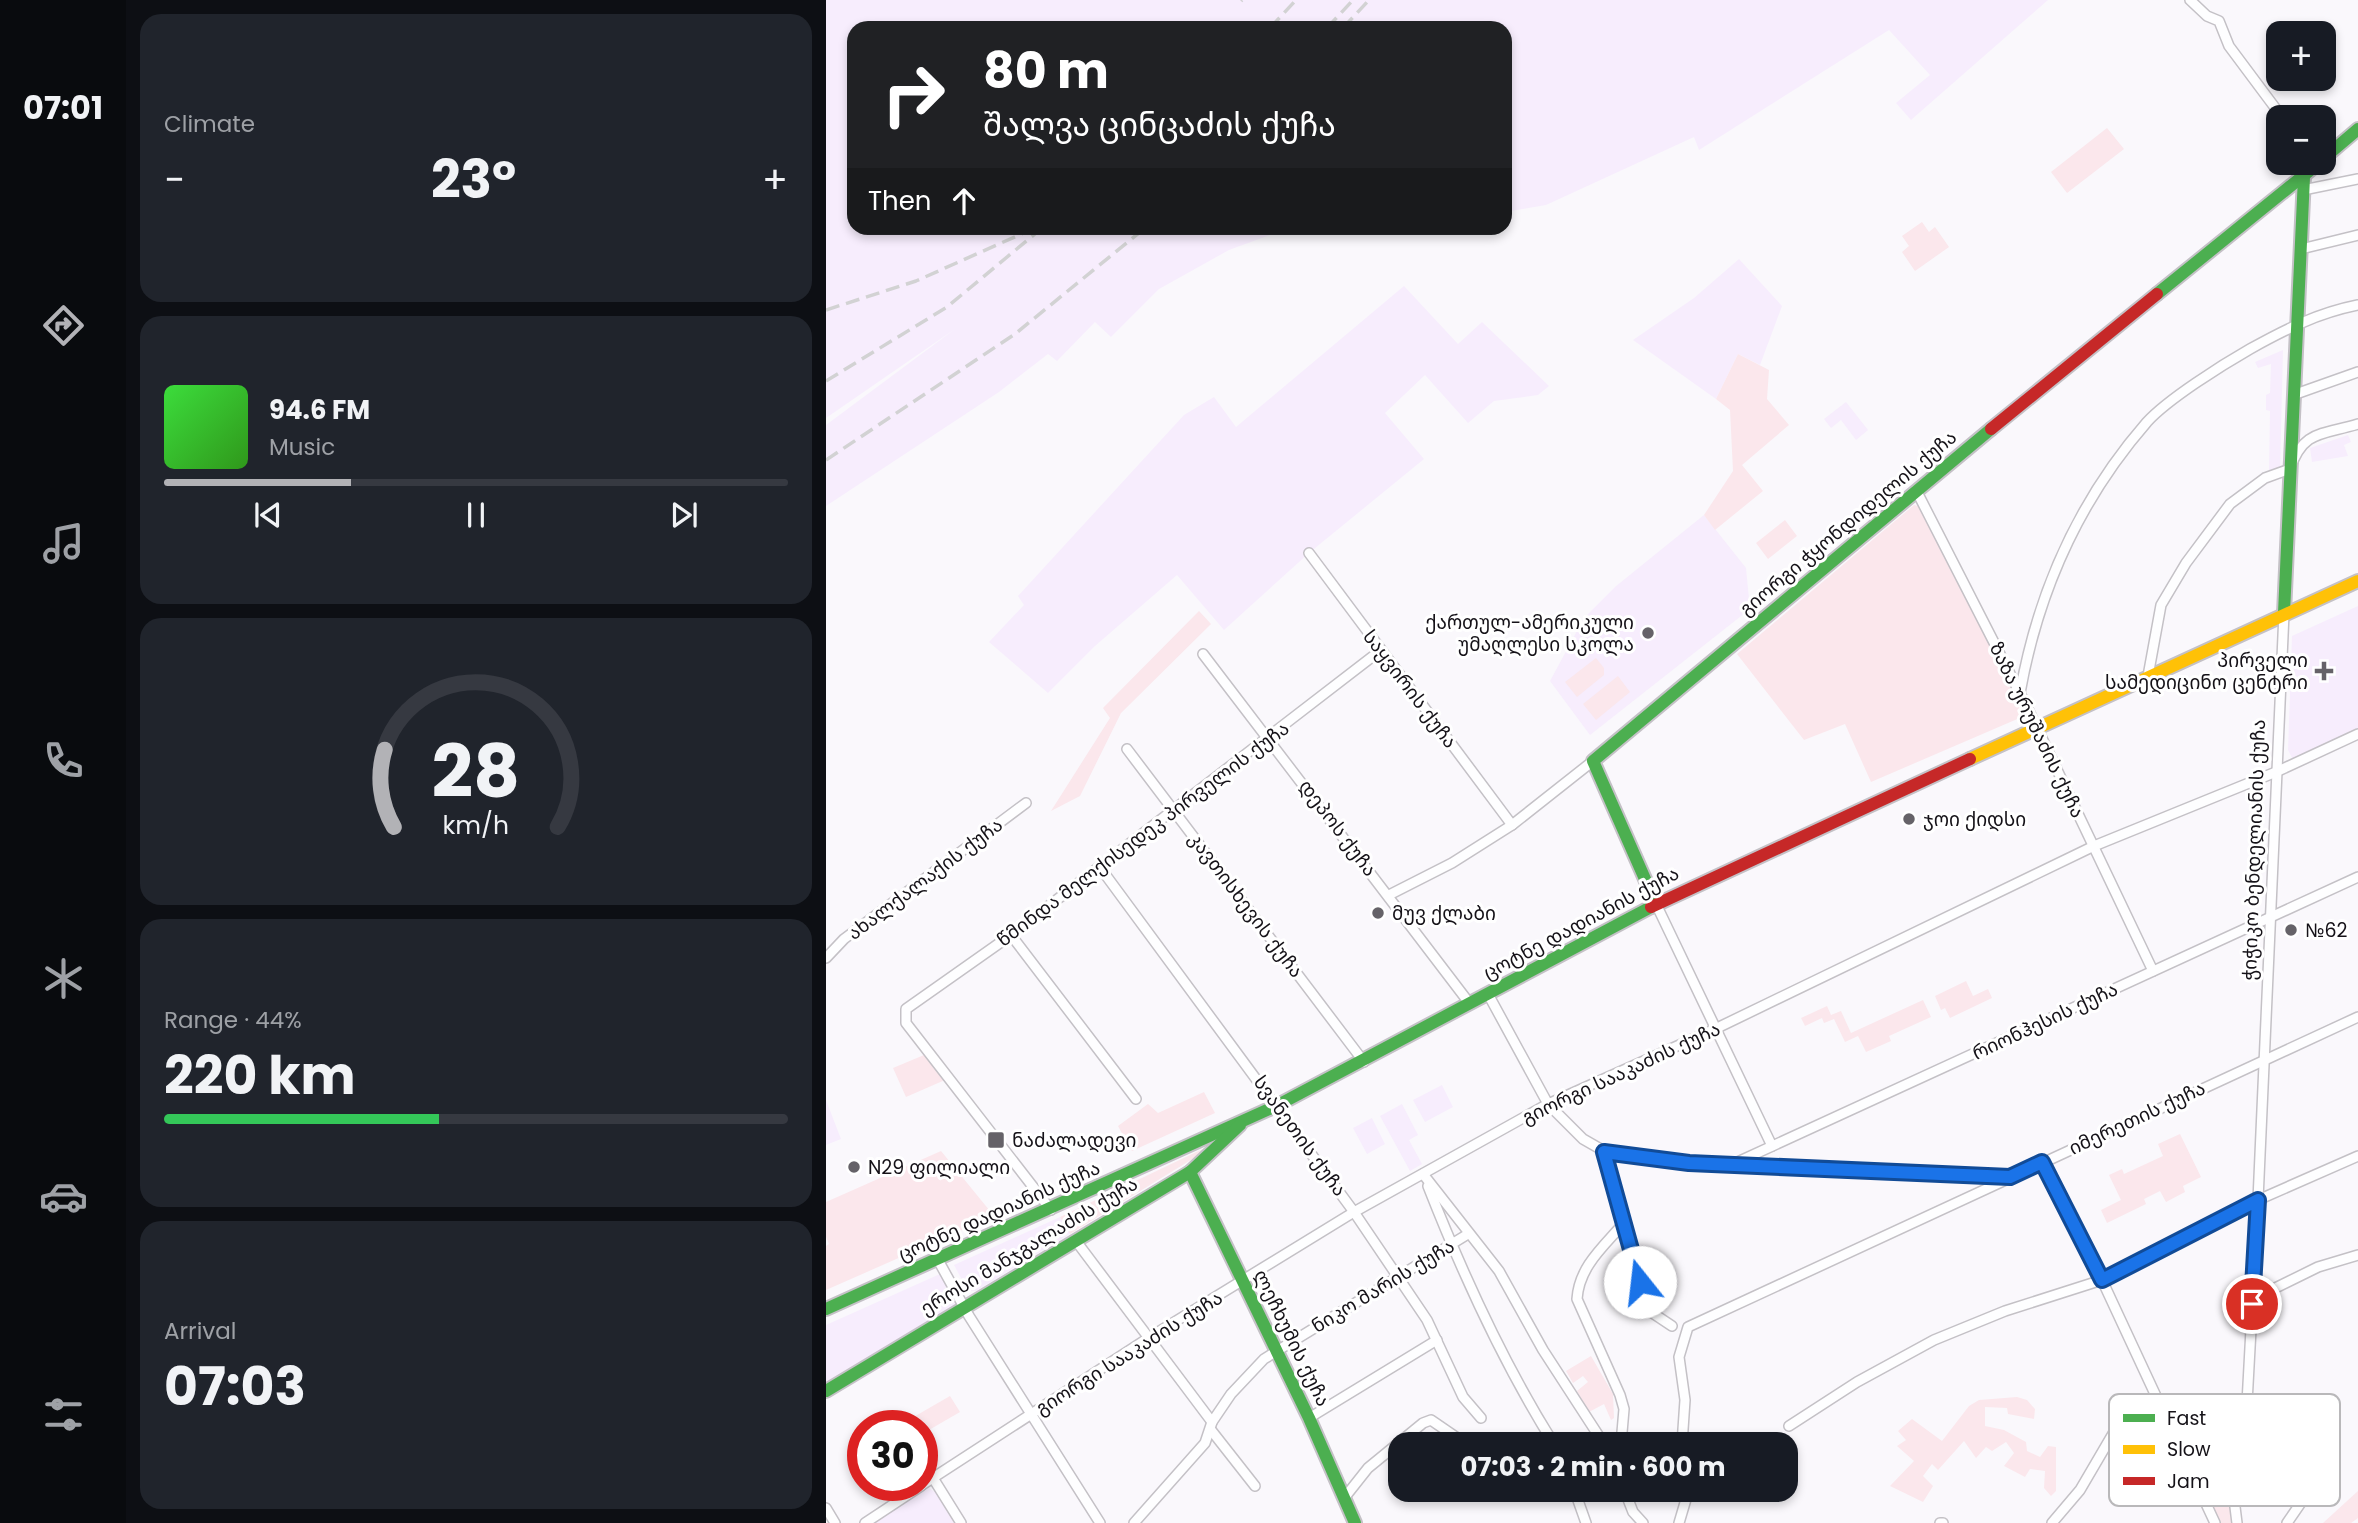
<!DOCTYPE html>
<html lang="en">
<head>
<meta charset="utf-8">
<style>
	:root { --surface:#171b24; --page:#20242c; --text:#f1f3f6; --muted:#9ea1a6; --line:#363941; --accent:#b2b2b6 }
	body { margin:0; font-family:Poppins,"Noto Sans Georgian",sans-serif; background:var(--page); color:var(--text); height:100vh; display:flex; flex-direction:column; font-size:26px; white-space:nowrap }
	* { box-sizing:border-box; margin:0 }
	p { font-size:23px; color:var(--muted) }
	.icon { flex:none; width:38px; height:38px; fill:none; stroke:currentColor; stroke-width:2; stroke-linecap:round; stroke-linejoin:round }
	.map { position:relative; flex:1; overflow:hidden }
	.sheet { display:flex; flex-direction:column; gap:14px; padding:14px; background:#0d0f14; width:700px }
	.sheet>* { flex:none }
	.hud { position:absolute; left:21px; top:21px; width:665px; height:214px; border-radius:21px; box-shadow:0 4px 10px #0003; background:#202124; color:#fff; overflow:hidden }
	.controls { position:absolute; left:1440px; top:21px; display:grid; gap:14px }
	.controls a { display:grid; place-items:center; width:70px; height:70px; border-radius:14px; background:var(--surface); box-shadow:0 4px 10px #0003; font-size:35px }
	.speed { position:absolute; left:21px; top:1410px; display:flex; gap:14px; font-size:35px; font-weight:700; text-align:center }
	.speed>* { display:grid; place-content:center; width:91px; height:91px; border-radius:50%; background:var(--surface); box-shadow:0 4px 10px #0003; line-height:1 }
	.speed .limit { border:10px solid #d22; background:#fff; color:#111 }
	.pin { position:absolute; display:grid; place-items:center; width:60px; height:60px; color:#fff; margin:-30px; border:4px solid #fff; border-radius:50%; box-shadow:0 2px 7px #0007 }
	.me { position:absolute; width:77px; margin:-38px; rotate:344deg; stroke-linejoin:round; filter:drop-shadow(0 0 5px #0008) }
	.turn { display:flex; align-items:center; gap:24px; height:147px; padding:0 21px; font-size:32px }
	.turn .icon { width:91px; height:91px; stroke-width:2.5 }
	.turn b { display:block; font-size:49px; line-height:60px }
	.then { display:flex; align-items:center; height:66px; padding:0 21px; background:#0003; gap:14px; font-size:26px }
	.big { font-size:52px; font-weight:700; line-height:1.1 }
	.sheet .tile { flex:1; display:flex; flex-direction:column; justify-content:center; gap:10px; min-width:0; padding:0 24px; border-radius:21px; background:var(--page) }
	.sheet .dial { align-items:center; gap:0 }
	.dial svg { height:182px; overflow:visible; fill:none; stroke:var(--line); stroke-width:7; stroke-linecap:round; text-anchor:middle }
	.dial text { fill:var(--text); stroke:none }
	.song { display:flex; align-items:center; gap:21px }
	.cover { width:84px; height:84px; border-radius:10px; background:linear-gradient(135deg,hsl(120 70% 55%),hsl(110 70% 35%)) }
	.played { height:7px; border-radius:4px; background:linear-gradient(90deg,var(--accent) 30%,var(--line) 30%) }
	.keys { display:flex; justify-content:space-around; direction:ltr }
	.heat { display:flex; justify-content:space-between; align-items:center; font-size:38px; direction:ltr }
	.charge { height:10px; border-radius:5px; background:linear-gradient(90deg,#34c759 44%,var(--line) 0) }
	.trip { position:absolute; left:562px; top:1432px; width:410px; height:70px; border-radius:21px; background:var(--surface); box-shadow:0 4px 10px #0003; font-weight:700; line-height:70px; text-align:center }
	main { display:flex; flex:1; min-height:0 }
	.tabs { display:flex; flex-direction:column; width:126px; justify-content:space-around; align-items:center; background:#090b0e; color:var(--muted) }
	.tabs .icon { width:49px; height:49px }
	.tabs .active { color:var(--accent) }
	.tabs b { font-size:32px; color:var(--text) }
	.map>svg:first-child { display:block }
	.built { fill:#f7edfd }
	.green { fill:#fbe7ec }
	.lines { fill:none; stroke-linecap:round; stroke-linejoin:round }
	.street-casing { stroke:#c4c1c6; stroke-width:12 }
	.fast-casing { stroke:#c4c1c6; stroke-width:16 }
	.slow-casing { stroke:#c4c1c6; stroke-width:16 }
	.jam-casing { stroke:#c4c1c6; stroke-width:16 }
	.street { stroke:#fefeff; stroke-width:9 }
	.fast { stroke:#4caf50; stroke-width:12 }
	.slow { stroke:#ffc107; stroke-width:12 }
	.jam { stroke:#c62828; stroke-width:12 }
	.rail { stroke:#d2d2d3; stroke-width:3.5; stroke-dasharray:14 7; stroke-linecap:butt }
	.route-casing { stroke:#114b97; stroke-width:18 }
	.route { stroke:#1a73e8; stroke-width:12 }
	.poi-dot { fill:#656268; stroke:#fff; stroke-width:2.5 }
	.labels { text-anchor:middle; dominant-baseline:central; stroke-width:6; stroke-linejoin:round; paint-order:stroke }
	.street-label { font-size:19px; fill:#151218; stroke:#fff }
	.poi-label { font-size:19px; fill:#151218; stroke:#fff; text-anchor:start }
	.key { fill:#fff; stroke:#b9b8ba; stroke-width:2 }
	.key-label { font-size:19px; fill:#151218 }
</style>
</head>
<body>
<main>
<nav class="tabs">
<b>07:01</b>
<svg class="icon active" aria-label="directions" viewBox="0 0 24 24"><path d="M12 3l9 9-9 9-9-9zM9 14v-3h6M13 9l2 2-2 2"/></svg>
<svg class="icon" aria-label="music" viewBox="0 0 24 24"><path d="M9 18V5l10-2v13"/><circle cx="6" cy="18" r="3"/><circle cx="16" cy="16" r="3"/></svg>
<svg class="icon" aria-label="phone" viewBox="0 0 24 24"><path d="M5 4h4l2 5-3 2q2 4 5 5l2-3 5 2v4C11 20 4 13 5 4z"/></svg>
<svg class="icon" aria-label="climate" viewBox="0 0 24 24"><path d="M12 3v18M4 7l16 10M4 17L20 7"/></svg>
<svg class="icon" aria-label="car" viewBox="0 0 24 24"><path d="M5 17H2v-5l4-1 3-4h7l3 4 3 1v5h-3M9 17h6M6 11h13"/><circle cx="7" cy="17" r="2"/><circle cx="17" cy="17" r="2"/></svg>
<svg class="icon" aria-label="filters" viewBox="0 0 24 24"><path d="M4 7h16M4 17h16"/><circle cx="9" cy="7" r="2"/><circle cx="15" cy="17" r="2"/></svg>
</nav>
<section class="sheet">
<div class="tile"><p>Climate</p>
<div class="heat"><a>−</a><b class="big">23°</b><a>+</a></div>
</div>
<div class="tile">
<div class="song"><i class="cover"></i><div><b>94.6 FM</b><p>Music</p></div></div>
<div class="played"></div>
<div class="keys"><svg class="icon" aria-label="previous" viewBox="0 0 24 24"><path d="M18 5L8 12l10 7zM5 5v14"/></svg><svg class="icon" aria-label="pause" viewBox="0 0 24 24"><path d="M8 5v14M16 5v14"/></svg><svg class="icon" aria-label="next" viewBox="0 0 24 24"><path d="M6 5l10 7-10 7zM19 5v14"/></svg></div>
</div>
<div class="tile dial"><svg viewBox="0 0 100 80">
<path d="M14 69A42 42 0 1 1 86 69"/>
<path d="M14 69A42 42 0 0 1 10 35" stroke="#b2b2b6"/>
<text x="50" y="56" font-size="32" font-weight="700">28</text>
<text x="50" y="72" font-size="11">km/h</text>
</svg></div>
<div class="tile"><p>Range · 44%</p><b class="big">220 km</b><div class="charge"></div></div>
<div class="tile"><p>Arrival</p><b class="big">07:03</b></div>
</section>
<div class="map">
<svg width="1532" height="1523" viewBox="0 0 1532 1523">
	<rect width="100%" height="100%" fill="#faf8fc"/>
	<!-- built -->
	<g class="built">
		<path d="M 0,0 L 1222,0 L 1085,120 L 1070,103 L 1104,75 L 1063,30 L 873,150 L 868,137 L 720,205 L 679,212 L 679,28 L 28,28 L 28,228 L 463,228 L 403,250 L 333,289 L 285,337 L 269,322 L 231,361 L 222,354 L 173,392 L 0,506 L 0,425 L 129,329 L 0,418 Z"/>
		<path d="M 913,259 L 956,306 L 934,365 L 912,354 L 890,399 L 807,340 L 868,298 Z"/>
		<path d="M 578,286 L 632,344 L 656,322 L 723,386 L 712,395 L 668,401 L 642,423 L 599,375 L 559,413 L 598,459 L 483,553 L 398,630 L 351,575 L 269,646 L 222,693 L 163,642 L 198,605 L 192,596 L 358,415 L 388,397 L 410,427 Z"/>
		<path d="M 1457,350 L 1454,472 L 1443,472 L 1444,411 L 1440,410 L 1440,395 L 1444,393 L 1445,364 L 1432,368 L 1429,362 Z"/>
		<path d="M 1020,402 L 1042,430 L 1030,440 L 1015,420 L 1005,428 L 998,419 Z"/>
		<path d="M 1522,435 L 1525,442 L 1518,445 L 1522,456 L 1486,462 L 1484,448 Z"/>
		<path d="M 878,515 L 920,568 L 924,609 L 764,735 L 724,681 L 758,618 L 789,587 Z"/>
		<path d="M 1532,606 L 1532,731 L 1467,760 L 1462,750 L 1466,636 Z"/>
		<path d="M 616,1085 L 627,1107 L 599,1122 L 587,1100 Z"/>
		<path d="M 0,1100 L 15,1139 L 0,1145 Z"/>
		<path d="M 576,1104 L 592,1135 L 583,1140 L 596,1164 L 584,1171 L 554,1116 Z"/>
		<path d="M 546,1118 L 559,1144 L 541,1154 L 527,1128 Z"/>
		<path d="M 234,1217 L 244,1234 L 150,1291 L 142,1291 L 128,1265 Z"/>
		<path d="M 114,1274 L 131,1304 L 0,1383 L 0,1325 Z"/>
		<path d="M 103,1488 L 110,1493 L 129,1523 L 48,1523 Z"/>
	</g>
	<!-- green -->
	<g class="green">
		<path d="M 1281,128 L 1298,149 L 1241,193 L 1225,172 Z"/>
		<path d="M 1096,222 L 1103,232 L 1109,227 L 1123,247 L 1089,271 L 1076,252 L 1083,246 L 1076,236 Z"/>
		<path d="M 912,354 L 943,370 L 941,399 L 963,425 L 916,465 L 937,491 L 889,530 L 878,515 L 907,471 L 904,410 L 890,399 Z"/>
		<path d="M 1088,505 L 1096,507 L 1198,711 L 1196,717 L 1045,782 L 1019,724 L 978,740 L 911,654 Z"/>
		<path d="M 959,520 L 971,536 L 942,559 L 930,543 Z"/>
		<path d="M 373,611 L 385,624 L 295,713 L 254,796 L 225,811 L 284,718 L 277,708 Z"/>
		<path d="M 770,658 L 778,668 L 778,675 L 751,697 L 739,682 Z"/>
		<path d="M 792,676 L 804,692 L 770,720 L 757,704 Z"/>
		<path d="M 1140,981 L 1147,996 L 1162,989 L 1166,998 L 1124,1018 L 1119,1008 L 1115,1010 L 1109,996 Z"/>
		<path d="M 1097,1000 L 1105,1017 L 1063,1036 L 1065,1041 L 1040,1052 L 1032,1036 L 1019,1042 L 1008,1019 L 998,1023 L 996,1018 L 979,1026 L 975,1018 L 1001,1006 L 1005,1015 L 1015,1011 L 1025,1033 Z"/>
		<path d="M 98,1055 L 119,1080 L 80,1097 L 67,1068 Z"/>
		<path d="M 378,1092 L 389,1113 L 306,1151 L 292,1126 L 322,1104 L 332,1113 Z"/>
		<path d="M 1354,1134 L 1375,1177 L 1357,1186 L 1359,1192 L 1340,1202 L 1334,1191 L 1318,1199 L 1320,1204 L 1281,1223 L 1275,1210 L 1295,1200 L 1283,1175 L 1296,1169 L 1298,1174 L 1337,1156 L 1332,1144 Z"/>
		<path d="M 385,1145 L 386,1147 L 244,1234 L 234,1217 Z"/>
		<path d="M 115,1151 L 168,1216 L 0,1290 L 0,1246 L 3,1244 L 0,1237 L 0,1202 Z"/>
		<path d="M 765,1356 L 787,1394 L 788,1418 L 785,1420 L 778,1404 L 763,1412 L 751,1391 L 762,1382 L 757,1376 L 747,1383 L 740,1371 Z"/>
		<path d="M 124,1396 L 134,1412 L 96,1434 L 96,1426 L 72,1426 Z"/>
		<path d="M 1191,1397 L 1201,1400 L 1209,1409 L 1208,1419 L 1182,1414 L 1181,1408 L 1159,1407 L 1159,1426 L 1178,1430 L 1200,1442 L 1201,1451 L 1214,1457 L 1222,1446 L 1230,1447 L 1230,1491 L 1225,1496 L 1218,1488 L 1219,1471 L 1204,1469 L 1199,1477 L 1178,1466 L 1188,1453 L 1180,1442 L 1166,1451 L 1160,1447 L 1150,1458 L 1138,1441 L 1112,1470 L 1106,1464 L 1097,1476 L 1107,1486 L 1097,1502 L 1064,1486 L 1088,1461 L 1071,1446 L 1080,1440 L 1072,1431 L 1086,1419 L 1116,1441 L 1143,1406 L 1153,1400 Z"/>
		<path d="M 1407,1490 L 1408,1523 L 1394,1523 L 1384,1503 Z"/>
		<path d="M 1532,1491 L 1532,1518 L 1525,1523 L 1497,1523 Z"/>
	</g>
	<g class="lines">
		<defs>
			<g id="street">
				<path d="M 1364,0 L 1381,16 L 1393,21 L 1403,46 L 1456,117"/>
				<path d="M 1477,190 L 1532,179"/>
				<path d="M 1475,249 L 1532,235"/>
				<path d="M 1467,395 L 1532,372"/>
				<path d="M 1090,490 L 1202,709 L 1327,971"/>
				<path d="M 483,553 L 686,825"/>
				<path d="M 377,654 L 644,1004"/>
				<path d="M 1322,676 L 1335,605 L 1360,563 L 1404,504 L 1439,478 L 1464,469 C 1477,430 1496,435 1532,424"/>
				<path d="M 1194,693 C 1212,592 1253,500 1321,422 C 1342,399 1396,365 1424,349 C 1460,329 1492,313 1532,305"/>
				<path d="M 301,749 L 538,1062"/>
				<path d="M 273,866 L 528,1212 L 601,1320 L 637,1397 L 655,1418"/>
				<path d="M 563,895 L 626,863 L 686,825 L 767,761"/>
				<path d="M 830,904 L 946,1146"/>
				<path d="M 185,935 L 310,1099"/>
				<path d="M 0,958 L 18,939 L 200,803"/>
				<path d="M 662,994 L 722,1104 L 757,1139 L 778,1151 L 863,1163 L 1181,1176"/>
				<path d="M 778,1151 L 814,1282 L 825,1312 L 846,1326"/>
				<path d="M 1216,1162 L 1276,1280 L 1389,1523"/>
				<path d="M 905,1165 L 1532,877"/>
				<path d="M 597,1174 L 673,1271 L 717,1350 L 778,1444"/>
				<path d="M 602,1186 C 637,1275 677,1363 728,1444"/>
				<path d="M 225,1210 L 80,1023 L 80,1009 L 185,935 L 555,650"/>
				<path d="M 250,1241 L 386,1422"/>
				<path d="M 112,1260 L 143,1316 L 274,1523"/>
				<path d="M 1427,1299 L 1492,1267 L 1532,1255"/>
				<path d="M 1421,1403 L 1463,1415 L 1487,1410 L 1504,1424"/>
				<path d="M 483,1418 L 611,1340"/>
				<path d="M 963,1426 L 1031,1382 L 1108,1340 L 1179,1311 L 1276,1280 L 1432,1200 L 1532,1156"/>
				<path d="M 385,1430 L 429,1486"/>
				<path d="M 795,1444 L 798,1409 L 794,1395 L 751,1299 C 753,1267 777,1247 797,1224"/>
				<path d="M 856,1444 L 859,1400 L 853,1357 L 862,1327 L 1532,1017"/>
				<path d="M 107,1478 L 135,1523"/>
				<path d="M 96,1485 L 324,1337 L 528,1212 L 722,1104 L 889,1029 L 1268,846 L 1450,772 L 1532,734"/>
				<path d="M 748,1489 L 760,1523"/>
				<path d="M 798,1489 L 807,1512 L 817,1523"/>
				<path d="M 519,1497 L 542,1468 L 597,1423 L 605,1420 L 640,1444"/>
				<path d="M 0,1508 L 9,1523"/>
				<path d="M 39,1523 L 95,1486"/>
				<path d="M 308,1523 L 379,1443 L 386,1422 L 405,1394 L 438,1359 L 642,1234"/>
				<path d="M 853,1523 L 863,1489"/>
				<path d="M 1114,1523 L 1117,1523"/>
				<path d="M 1226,1523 L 1254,1490 L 1295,1420 L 1328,1397"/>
				<path d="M 1411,1523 L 1408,1499 L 1421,1403 L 1432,1200 L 1458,613"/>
				<path d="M 1461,1523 L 1483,1491 L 1496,1481"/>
			</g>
			<g id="fast">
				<path d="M 1498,158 L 1532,129"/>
				<path d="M 1331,294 L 1493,163"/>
				<path d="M 1458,613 L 1478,177"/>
				<path d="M 830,904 L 767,761 L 1165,429"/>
				<path d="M 364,1172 L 483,1418 L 529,1523"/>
				<path d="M 0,1309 L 452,1105 L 825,907"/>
				<path d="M 0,1391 L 364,1172 L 414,1125"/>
			</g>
			<path id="slow" d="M 1144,759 L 1532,581"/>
			<g id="jam">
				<path d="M 1165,429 L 1331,294"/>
				<path d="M 825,907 L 1144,759"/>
			</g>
		</defs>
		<!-- street casing -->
		<use href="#street" class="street-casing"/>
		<!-- fast casing -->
		<use href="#fast" class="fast-casing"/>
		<!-- slow casing -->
		<use href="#slow" class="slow-casing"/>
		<!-- jam casing -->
		<use href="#jam" class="jam-casing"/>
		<!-- street -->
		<use href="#street" class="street"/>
		<!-- fast -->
		<use href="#fast" class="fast"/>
		<!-- slow -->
		<use href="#slow" class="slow"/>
		<!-- jam -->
		<use href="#jam" class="jam"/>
		<!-- rail -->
		<g class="rail">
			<path d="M 415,1 L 416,0"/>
			<path d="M 444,28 L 470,0"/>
			<path d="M 501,28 L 527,0"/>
			<path d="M 517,28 L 543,0"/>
			<path d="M 0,310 L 90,281 L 202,231"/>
			<path d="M 0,381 L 121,307 L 216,228"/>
			<path d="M 0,460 L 189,334 L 319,228"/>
		</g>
	</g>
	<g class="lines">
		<defs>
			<path id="route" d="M 814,1282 L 778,1152 L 863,1163 L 1184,1177 L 1216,1162 L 1276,1280 L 1432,1200 L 1426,1304"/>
		</defs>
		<!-- route casing -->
		<use href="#route" class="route-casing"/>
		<!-- route -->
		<use href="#route" class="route"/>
	</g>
	<!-- markers -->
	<g class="poi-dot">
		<circle cx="822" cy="633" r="7"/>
		<path d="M1494.5 660.5h7v7h7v7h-7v7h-7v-7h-7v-7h7z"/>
		<circle cx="1083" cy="819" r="7"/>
		<circle cx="552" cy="913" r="7"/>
		<circle cx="1465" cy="930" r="7"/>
		<rect x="161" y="1131" width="18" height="18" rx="3.5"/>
		<circle cx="28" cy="1167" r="7"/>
	</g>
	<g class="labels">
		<!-- street labels -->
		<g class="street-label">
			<text transform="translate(1022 523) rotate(-40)">გიორგი ჭყონდიდელის ქუჩა</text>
			<text transform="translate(584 689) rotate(53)">საყვირის ქუჩა</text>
			<text transform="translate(1211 730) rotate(64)">ზაზა ურუშაძის ქუჩა</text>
			<text transform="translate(512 828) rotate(53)">დეპოს ქუჩა</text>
			<text transform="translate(317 834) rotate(-37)">წმინდა მელქისედეკ პირველის ქუჩა</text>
			<text transform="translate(1428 850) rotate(-88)">ჭიჭიკო ბენდელიანის ქუჩა</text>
			<text transform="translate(99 879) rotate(-37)">ახალქალაქის ქუჩა</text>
			<text transform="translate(420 905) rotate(53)">კავთისხევის ქუჩა</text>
			<text transform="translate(755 923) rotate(-28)">ცოტნე დადიანის ქუჩა</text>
			<text transform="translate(1219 1021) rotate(-25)">რიონჰესის ქუჩა</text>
			<text transform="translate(795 1073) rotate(-25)">გიორგი სააკაძის ქუჩა</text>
			<text transform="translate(1311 1118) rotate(-25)">იმერეთის ქუჩა</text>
			<text transform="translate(474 1136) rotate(54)">სვანეთის ქუჩა</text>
			<text transform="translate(173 1211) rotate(-24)">ცოტნე დადიანის ქუჩა</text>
			<text transform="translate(203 1246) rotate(-31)">ეროსი მანჯგალაძის ქუჩა</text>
			<text transform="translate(557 1286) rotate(-31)">ნიკო მარის ქუჩა</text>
			<text transform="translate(466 1338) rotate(64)">ლეჩხუმის ქუჩა</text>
			<text transform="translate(303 1353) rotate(-32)">გიორგი სააკაძის ქუჩა</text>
		</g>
		<!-- poi labels -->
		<g class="poi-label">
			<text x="808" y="622" text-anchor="end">ქართულ-ამერიკული<tspan x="808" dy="22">უმაღლესი სკოლა</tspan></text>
			<text x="1482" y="660" text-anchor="end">პირველი<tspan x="1482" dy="22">სამედიცინო ცენტრი</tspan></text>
			<text x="1097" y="819">ჯოი ქიდსი</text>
			<text x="566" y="913">მუვ ქლაბი</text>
			<text x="1479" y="930">№62</text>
			<text x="186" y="1140">ნაძალადევი</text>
			<text x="42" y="1167">N29 ფილიალი</text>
		</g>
	</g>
	<!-- legend -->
	<rect x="1283" y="1394" width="231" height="112" rx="10" class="key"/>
	<rect x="1297" y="1414" width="32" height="8" fill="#4caf50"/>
	<rect x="1297" y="1445" width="32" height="9" fill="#ffc107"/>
	<rect x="1297" y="1477" width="32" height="8" fill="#c62828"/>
	<g class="key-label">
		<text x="1341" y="1425">Fast</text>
		<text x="1341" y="1456">Slow</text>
		<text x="1341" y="1488">Jam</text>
	</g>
</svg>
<div class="controls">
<a>+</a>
<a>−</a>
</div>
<div class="speed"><div class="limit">30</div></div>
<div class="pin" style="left:1426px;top:1304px;background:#d93025"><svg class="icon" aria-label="arrive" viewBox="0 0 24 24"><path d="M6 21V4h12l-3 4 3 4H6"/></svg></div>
<svg class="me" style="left:814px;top:1282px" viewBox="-20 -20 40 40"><circle r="19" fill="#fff"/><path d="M0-13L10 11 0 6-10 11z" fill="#1a73e8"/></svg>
<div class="trip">07:03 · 2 min · 600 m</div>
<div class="hud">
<div class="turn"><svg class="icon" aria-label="right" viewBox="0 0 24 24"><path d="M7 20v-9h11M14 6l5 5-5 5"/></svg><div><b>80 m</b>შალვა ცინცაძის ქუჩა</div></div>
<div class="then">Then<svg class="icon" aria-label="ahead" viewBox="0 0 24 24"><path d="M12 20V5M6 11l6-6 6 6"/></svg></div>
</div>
</div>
</main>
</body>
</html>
